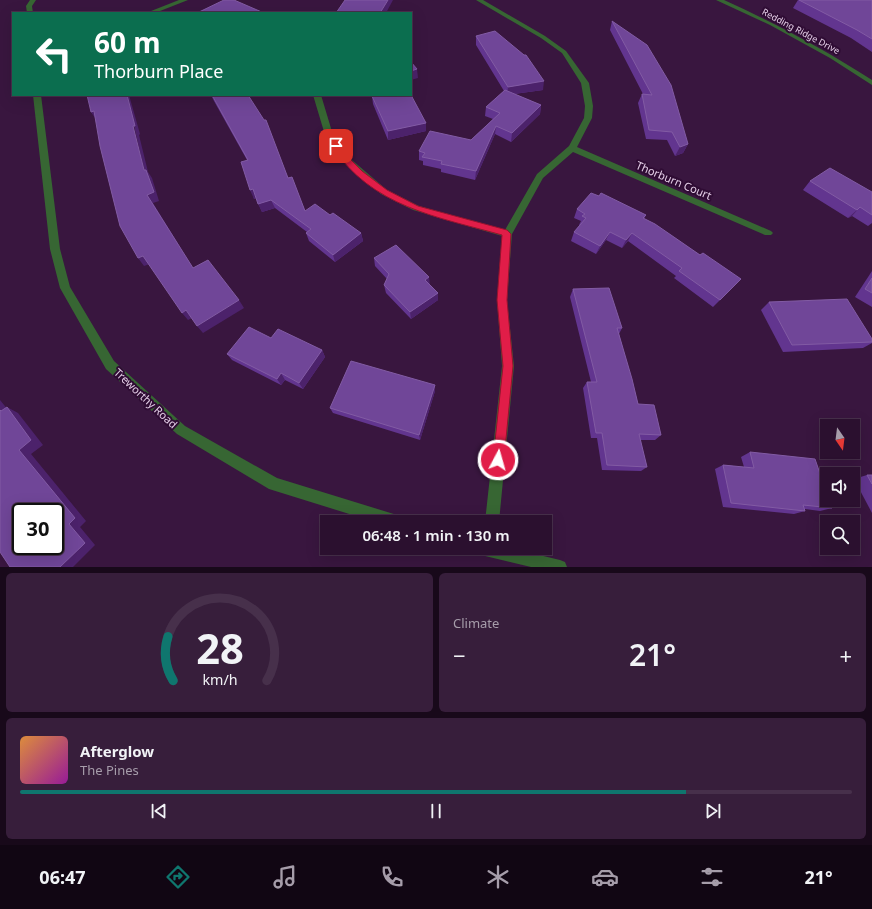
<!DOCTYPE html>
<html lang="en">
<head>
<meta charset="utf-8">
<style>
	:root { --surface:#2b102f; --page:#371e3b; --text:#f1f3f6; --muted:#a69daa; --line:#47304b; --accent:#0f766e }
	body { margin:0; font-family:"Noto Sans",sans-serif; background:var(--page); color:var(--text); height:100vh; display:flex; flex-direction:column; font-size:15px; white-space:nowrap }
	* { box-sizing:border-box; margin:0 }
	p { font-size:13px; color:var(--muted) }
	.icon { flex:none; width:22px; height:22px; fill:none; stroke:currentColor; stroke-width:2; stroke-linecap:round; stroke-linejoin:round }
	.map { position:relative; height:567px; overflow:hidden }
	.side { display:flex; flex-direction:column; gap:6px; padding:6px; background:#18091a; flex:1 }
	.side>* { flex:none }
	.top-card { position:absolute; left:12px; top:12px; width:400px; height:84px; border-radius:0px; box-shadow:0 4px 16px #0002,0 0 0 1px var(--line); background:#0b6e4f; color:#fff; overflow:hidden }
	.needle { width:26px; rotate:166deg }
	.tools { position:absolute; left:820px; top:419px; display:grid; gap:8px }
	.tools a { display:grid; place-items:center; width:40px; height:40px; border-radius:0px; background:var(--surface); box-shadow:0 4px 16px #0002,0 0 0 1px var(--line); font-size:20px }
	.speed { position:absolute; left:12px; top:503px; display:flex; gap:8px; font-size:20px; font-weight:700; text-align:center }
	.speed>* { display:grid; place-content:center; width:52px; height:52px; border-radius:50%; background:var(--surface); box-shadow:0 4px 16px #0002,0 0 0 1px var(--line); line-height:1 }
	.speed .limit { border:2px solid #111; border-radius:6px; background:#fff; color:#111 }
	.pin { position:absolute; display:grid; place-items:center; width:34px; height:34px; color:#fff; margin:-17px; border-radius:8px; box-shadow:0 2px 6px #0006 }
	.me { position:absolute; width:44px; margin:-22px; rotate:6deg; stroke-linejoin:round; filter:drop-shadow(0 0 3px #0008) }
	.turn { display:flex; align-items:center; gap:14px; height:84px; padding:0 16px; font-size:18px }
	.turn .icon { width:52px; height:52px; stroke-width:2.5 }
	.turn b { display:block; font-size:28px; line-height:34px }
	.big { font-size:30px; font-weight:600; line-height:1.1 }
	.side .widget { flex:1; display:flex; flex-direction:column; justify-content:center; gap:6px; min-width:0; padding:0 14px; border-radius:6px; background:var(--page) }
	.side .dial { align-items:center; gap:0 }
	.dial svg { height:104px; overflow:visible; fill:none; stroke:var(--line); stroke-width:7; stroke-linecap:round; text-anchor:middle }
	.dial text { fill:var(--text); stroke:none }
	.song { display:flex; align-items:center; gap:12px }
	.cover { width:48px; height:48px; border-radius:6px; background:linear-gradient(135deg,hsl(30 70% 55%),hsl(300 70% 35%)) }
	.played { height:4px; border-radius:2px; background:linear-gradient(90deg,var(--accent) 80%,var(--line) 80%) }
	.keys { display:flex; justify-content:space-around; direction:ltr }
	.heat { display:flex; justify-content:space-between; align-items:center; font-size:22px; direction:ltr }
	.side .tiles { flex:1; display:grid; gap:6px; grid-template-columns:1fr 1fr }
	.widget:last-child { grid-column:span 2 }
	.trip { position:absolute; left:320px; top:515px; width:232px; height:40px; border-radius:0px; background:var(--surface); box-shadow:0 4px 16px #0002,0 0 0 1px var(--line); font-weight:600; line-height:40px; text-align:center }
	.tab-bar { display:flex; height:64px; justify-content:space-around; align-items:center; background:#110613; color:var(--muted) }
	.tab-bar .icon { width:28px; height:28px }
	.tab-bar .current { color:var(--accent) }
	.tab-bar b { font-size:18px; color:var(--text) }
	.map>svg:first-child { display:block }
	.lines { fill:none; stroke-linecap:round; stroke-linejoin:round }
	.minor { fill:#376633; fill-rule:evenodd }
	.wall { fill:#62358f }
	.shaded-wall { fill:#4c226b }
	.building { fill:#704698; stroke:#825ba4; fill-rule:evenodd }
	.route { fill:#e11d48; stroke:#92132f }
	.labels { text-anchor:middle; dominant-baseline:central; stroke-width:4; stroke-linejoin:round; paint-order:stroke }
	.far-street-label { font-size:9px; fill:#e4cee7; stroke:#2f0c34 }
	.street-label { font-size:11px; fill:#e4cee7; stroke:#2f0c34 }
</style>
</head>
<body>
<div class="map">
<svg width="872" height="567" viewBox="0 0 872 567">
	<rect width="100%" height="100%" fill="#39163f"/>
	<g class="lines">
		<!-- minor -->
		<g class="minor">
			<path d="M 30,0 L 36,0 L 32,6 L 33,13 L 27,13 L 26,6 Z"/>
			<path d="M 179,0 L 188,0 L 155,13 L 146,13 Z"/>
			<path d="M 476,0 L 483,0 L 545,36 L 566,51 L 589,83 L 593,106 L 592,118 L 577,147 L 771,231 L 773,233 L 771,235 L 765,235 L 573,152 L 543,178 L 512,234 L 507,300 L 514,366 L 499,522 L 485,522 L 502,366 L 497,300 L 502,236 L 413,210 L 381,194 L 340,159 L 325,135 L 313,95 L 321,95 L 333,135 L 346,155 L 387,190 L 419,206 L 505,230 L 537,174 L 569,146 L 584,118 L 585,106 L 581,83 L 562,53 L 541,38 Z"/>
			<path d="M 716,0 L 724,0 C 775,23 824,49 872,80 L 872,85 L 830,58 L 770,25 Z"/>
			<path d="M 33,95 L 41,95 L 60,249 L 70,287 L 114,361 L 185,426 L 277,478 L 397,515 L 402,517 L 404,522 L 375,522 L 269,489 L 177,434 L 106,369 L 60,288 L 50,249 Z"/>
			<path d="M 474,548 L 510,548 L 560,560 L 565,562 L 567,567 L 531,567 L 481,555 L 476,553 Z"/>
		</g>
	</g>
	<!-- wall -->
	<g class="wall">
		<path d="M 798,0 L 872,0 L 872,52 L 851,38 L 793,8 Z"/>
		<path d="M 612,21 L 688,144 L 683,153 L 675,156 L 667,140 L 646,139 L 638,103 L 642,94 L 643,94 L 610,30 Z"/>
		<path d="M 476,36 L 543,90 L 514,94 L 541,105 L 540,114 L 511,142 L 495,134 L 475,180 L 441,172 L 441,169 L 423,165 L 423,161 L 419,160 L 419,151 L 471,140 L 493,119 L 485,116 L 486,107 L 504,91 L 476,45 Z"/>
		<path d="M 211,95 L 288,178 L 305,211 L 330,215 L 361,233 L 363,241 L 335,262 L 309,241 L 306,233 L 307,232 L 275,208 L 262,212 L 256,198 L 254,199 L 247,160 L 214,101 Z"/>
		<path d="M 372,96 L 426,123 L 426,131 L 388,140 L 373,104 Z"/>
		<path d="M 810,181 L 872,192 L 872,223 L 868,226 L 852,216 L 848,218 L 803,190 Z"/>
		<path d="M 599,196 L 646,215 L 644,219 L 700,255 L 741,279 L 713,307 L 674,278 L 676,276 L 628,241 L 622,248 L 606,240 L 596,254 L 571,241 L 574,232 L 580,225 L 579,225 L 581,221 L 574,218 L 577,209 Z"/>
		<path d="M 374,258 L 429,284 L 438,293 L 438,300 L 411,319 L 386,293 L 384,285 L 387,279 L 375,266 Z"/>
		<path d="M 872,271 L 872,307 L 855,297 Z"/>
		<path d="M 573,289 L 622,328 L 619,334 L 638,404 L 661,435 L 655,440 L 640,440 L 647,467 L 641,471 L 602,470 L 597,438 L 591,438 L 583,388 L 587,382 L 591,382 L 570,297 Z"/>
		<path d="M 769,302 L 872,339 L 872,343 L 863,348 L 783,352 L 761,310 Z"/>
		<path d="M 271,338 L 322,350 L 325,357 L 303,389 L 285,380 L 281,385 L 232,360 L 227,354 Z"/>
		<path d="M 435,391 L 420,440 L 333,413 L 330,408 Z"/>
		<path d="M 750,452 L 832,508 L 820,511 L 805,509 L 805,511 L 794,514 L 723,507 L 715,469 L 723,465 L 744,467 L 741,457 Z"/>
		<path d="M 867,475 L 872,475 L 872,513 L 854,479 Z"/>
	</g>
	<!-- shaded-wall -->
	<g class="shaded-wall">
		<path d="M 388,0 L 393,0 L 386,13 L 380,13 Z"/>
		<path d="M 417,69 L 418,78 L 411,80 L 411,71 Z"/>
		<path d="M 544,81 L 543,90 L 507,95 L 508,87 Z"/>
		<path d="M 127,95 L 129,95 L 140,134 L 139,135 L 148,172 L 152,178 L 159,201 L 153,203 L 198,276 L 147,195 L 144,170 Z"/>
		<path d="M 541,105 L 540,114 L 511,142 L 512,133 Z"/>
		<path d="M 94,111 L 97,121 L 91,112 Z"/>
		<path d="M 426,123 L 426,131 L 388,140 L 388,131 Z"/>
		<path d="M 496,126 L 495,134 L 475,180 L 476,171 Z"/>
		<path d="M 688,144 L 683,153 L 675,156 L 680,147 Z"/>
		<path d="M 253,189 L 257,198 L 254,199 L 250,190 Z"/>
		<path d="M 271,200 L 275,208 L 262,212 L 258,204 Z"/>
		<path d="M 860,207 L 852,216 L 848,218 L 857,210 Z"/>
		<path d="M 610,232 L 606,240 L 596,254 L 600,246 Z"/>
		<path d="M 361,233 L 363,241 L 335,262 L 333,255 Z"/>
		<path d="M 632,233 L 628,241 L 622,248 L 626,240 Z"/>
		<path d="M 143,256 L 150,264 L 144,266 L 138,258 Z"/>
		<path d="M 429,277 L 430,285 L 425,280 Z"/>
		<path d="M 438,293 L 438,300 L 411,319 L 410,312 Z"/>
		<path d="M 239,300 L 244,308 L 203,333 L 197,326 Z"/>
		<path d="M 186,310 L 192,318 L 188,320 L 182,313 Z"/>
		<path d="M 322,350 L 325,357 L 303,389 L 299,383 Z"/>
		<path d="M 281,373 L 285,380 L 281,385 L 277,379 Z"/>
		<path d="M 435,385 L 435,391 L 420,440 L 419,435 Z"/>
		<path d="M 0,400 L 13,416 L 1,411 L 0,410 Z"/>
		<path d="M 7,407 L 18,413 L 43,445 L 31,454 L 86,521 L 80,527 L 95,545 L 73,567 L 60,567 L 69,524 L 19,450 Z"/>
	</g>
	<!-- building -->
	<g class="building">
		<path d="M 224,0 L 234,0 L 264,13 L 197,13 Z"/>
		<path d="M 345,0 L 388,0 L 380,13 L 336,13 Z"/>
		<path d="M 799,0 L 872,0 L 872,39 L 857,30 Z"/>
		<path d="M 612,21 L 647,45 L 671,85 L 688,144 L 680,147 L 672,132 L 649,130 L 642,94 L 652,95 Z"/>
		<path d="M 495,31 L 524,55 L 526,55 L 544,81 L 508,87 L 476,36 Z"/>
		<path d="M 411,62 L 417,69 L 411,71 Z"/>
		<path d="M 505,90 L 541,105 L 512,133 L 496,126 L 476,171 L 441,164 L 442,161 L 422,157 L 425,153 L 419,151 L 430,131 L 471,140 L 500,113 L 486,107 Z"/>
		<path d="M 87,95 L 127,95 L 135,126 L 133,126 L 144,170 L 146,170 L 154,192 L 147,195 L 193,268 L 208,260 L 239,300 L 197,326 L 186,310 L 182,313 L 143,256 L 138,258 L 120,226 L 100,146 L 94,111 L 91,112 Z"/>
		<path d="M 212,95 L 248,95 L 264,120 L 266,120 L 288,178 L 292,177 L 305,211 L 315,204 L 330,215 L 333,213 L 361,233 L 333,255 L 306,233 L 311,229 L 271,200 L 258,204 L 253,189 L 250,190 L 241,162 L 248,160 Z"/>
		<path d="M 375,95 L 411,95 L 426,123 L 388,131 L 372,96 Z"/>
		<path d="M 830,168 L 872,192 L 872,215 L 860,207 L 857,210 L 810,181 Z"/>
		<path d="M 591,193 L 599,196 L 601,193 L 646,215 L 643,218 L 655,224 L 700,255 L 703,253 L 741,279 L 720,300 L 679,271 L 682,268 L 632,233 L 626,240 L 610,232 L 600,246 L 574,232 L 586,218 L 582,216 L 585,214 L 577,209 Z"/>
		<path d="M 396,245 L 429,277 L 425,280 L 438,293 L 410,312 L 384,285 L 389,274 L 374,258 Z"/>
		<path d="M 872,278 L 872,293 L 865,289 Z"/>
		<path d="M 609,288 L 622,328 L 617,328 L 632,379 L 638,404 L 654,405 L 661,435 L 639,434 L 647,467 L 607,465 L 602,433 L 596,433 L 587,382 L 597,382 L 573,289 Z"/>
		<path d="M 847,299 L 872,339 L 872,342 L 792,345 L 769,302 Z"/>
		<path d="M 249,327 L 271,338 L 278,329 L 322,350 L 299,383 L 281,373 L 277,379 L 227,354 Z"/>
		<path d="M 351,361 L 435,385 L 419,435 L 330,408 Z"/>
		<path d="M 7,407 L 31,440 L 19,450 L 75,518 L 69,524 L 85,543 L 60,567 L 10,567 L 0,552 L 0,410 L 1,411 ZM 21,512 L 55,512 L 55,546 L 21,546 Z"/>
		<path d="M 750,452 L 815,459 L 827,494 L 827,500 L 829,500 L 832,508 L 803,505 L 805,511 L 731,503 L 723,465 L 754,468 Z"/>
		<path d="M 867,475 L 872,475 L 872,484 Z"/>
	</g>
	<!-- route -->
	<path class="route" d="M 336,143 L 339,144 L 346,155 L 362,171 L 387,190 L 418,206 L 507,230 L 511,234 L 507,300 L 513,366 L 504,460 L 502,464 L 498,466 L 494,464 L 493,460 L 503,366 L 497,300 L 502,235 C 438,217 371,207 332,146 Z"/>
	<g class="labels">
		<!-- far-street labels -->
		<g class="far-street-label">
			<text transform="translate(801 31) rotate(28)">Redding Ridge Drive</text>
		</g>
		<!-- street labels -->
		<g class="street-label">
			<text transform="translate(674 180) rotate(23)">Thorburn Court</text>
			<text transform="translate(146 398) rotate(43)">Treworthy Road</text>
		</g>
	</g>
</svg>
<div class="tools">
<a><svg class="needle" viewBox="-14 -14 28 28"><path d="M0-13l5 13h-10z" fill="#e53935"/><path d="M0 13l5-13h-10z" fill="#a69daa"/></svg></a>
<a><svg class="icon" aria-label="sound" viewBox="0 0 24 24"><path d="M4 9h4l5-4v14l-5-4H4zM17 9q2 3 0 6"/></svg></a>
<a><svg class="icon" aria-label="search" viewBox="0 0 24 24"><circle cx="10" cy="10" r="6"/><path d="M15 15l6 6"/></svg></a>
</div>
<div class="speed"><div class="limit">30</div></div>
<div class="pin" style="left:336px;top:146px;background:#d93025"><svg class="icon" aria-label="arrive" viewBox="0 0 24 24"><path d="M6 21V4h12l-3 4 3 4H6"/></svg></div>
<svg class="me" style="left:498px;top:460px" viewBox="-20 -20 40 40"><circle r="17" fill="#e11d48" stroke="#fff" stroke-width="3"/><path d="M0-11L8 9 0 5-8 9z" fill="#fff"/></svg>
<div class="trip">06:48 · 1 min · 130 m</div>
<div class="top-card">
<div class="turn"><svg class="icon" aria-label="left" viewBox="0 0 24 24"><path d="M17 20v-9H6M10 6l-5 5 5 5"/></svg><div><b>60 m</b>Thorburn Place</div></div>
</div>
</div>
<section class="side">
<div class="tiles">
<div class="widget dial"><svg viewBox="0 0 100 80">
<path d="M14 69A42 42 0 1 1 86 69"/>
<path d="M14 69A42 42 0 0 1 10 35" stroke="#0f766e"/>
<text x="50" y="56" font-size="32" font-weight="700">28</text>
<text x="50" y="72" font-size="11">km/h</text>
</svg></div>
<div class="widget"><p>Climate</p>
<div class="heat"><a>−</a><b class="big">21°</b><a>+</a></div>
</div>
<div class="widget">
<div class="song"><i class="cover"></i><div><b>Afterglow</b><p>The Pines</p></div></div>
<div class="played"></div>
<div class="keys"><svg class="icon" aria-label="previous" viewBox="0 0 24 24"><path d="M18 5L8 12l10 7zM5 5v14"/></svg><svg class="icon" aria-label="pause" viewBox="0 0 24 24"><path d="M8 5v14M16 5v14"/></svg><svg class="icon" aria-label="next" viewBox="0 0 24 24"><path d="M6 5l10 7-10 7zM19 5v14"/></svg></div>
</div>
</div>
</section>
<nav class="tab-bar">
<b>06:47</b>
<svg class="icon current" aria-label="directions" viewBox="0 0 24 24"><path d="M12 3l9 9-9 9-9-9zM9 14v-3h6M13 9l2 2-2 2"/></svg>
<svg class="icon" aria-label="music" viewBox="0 0 24 24"><path d="M9 18V5l10-2v13"/><circle cx="6" cy="18" r="3"/><circle cx="16" cy="16" r="3"/></svg>
<svg class="icon" aria-label="phone" viewBox="0 0 24 24"><path d="M5 4h4l2 5-3 2q2 4 5 5l2-3 5 2v4C11 20 4 13 5 4z"/></svg>
<svg class="icon" aria-label="climate" viewBox="0 0 24 24"><path d="M12 3v18M4 7l16 10M4 17L20 7"/></svg>
<svg class="icon" aria-label="car" viewBox="0 0 24 24"><path d="M5 17H2v-5l4-1 3-4h7l3 4 3 1v5h-3M9 17h6M6 11h13"/><circle cx="7" cy="17" r="2"/><circle cx="17" cy="17" r="2"/></svg>
<svg class="icon" aria-label="filters" viewBox="0 0 24 24"><path d="M4 7h16M4 17h16"/><circle cx="9" cy="7" r="2"/><circle cx="15" cy="17" r="2"/></svg>
<b>21°</b>
</nav>
</body>
</html>
